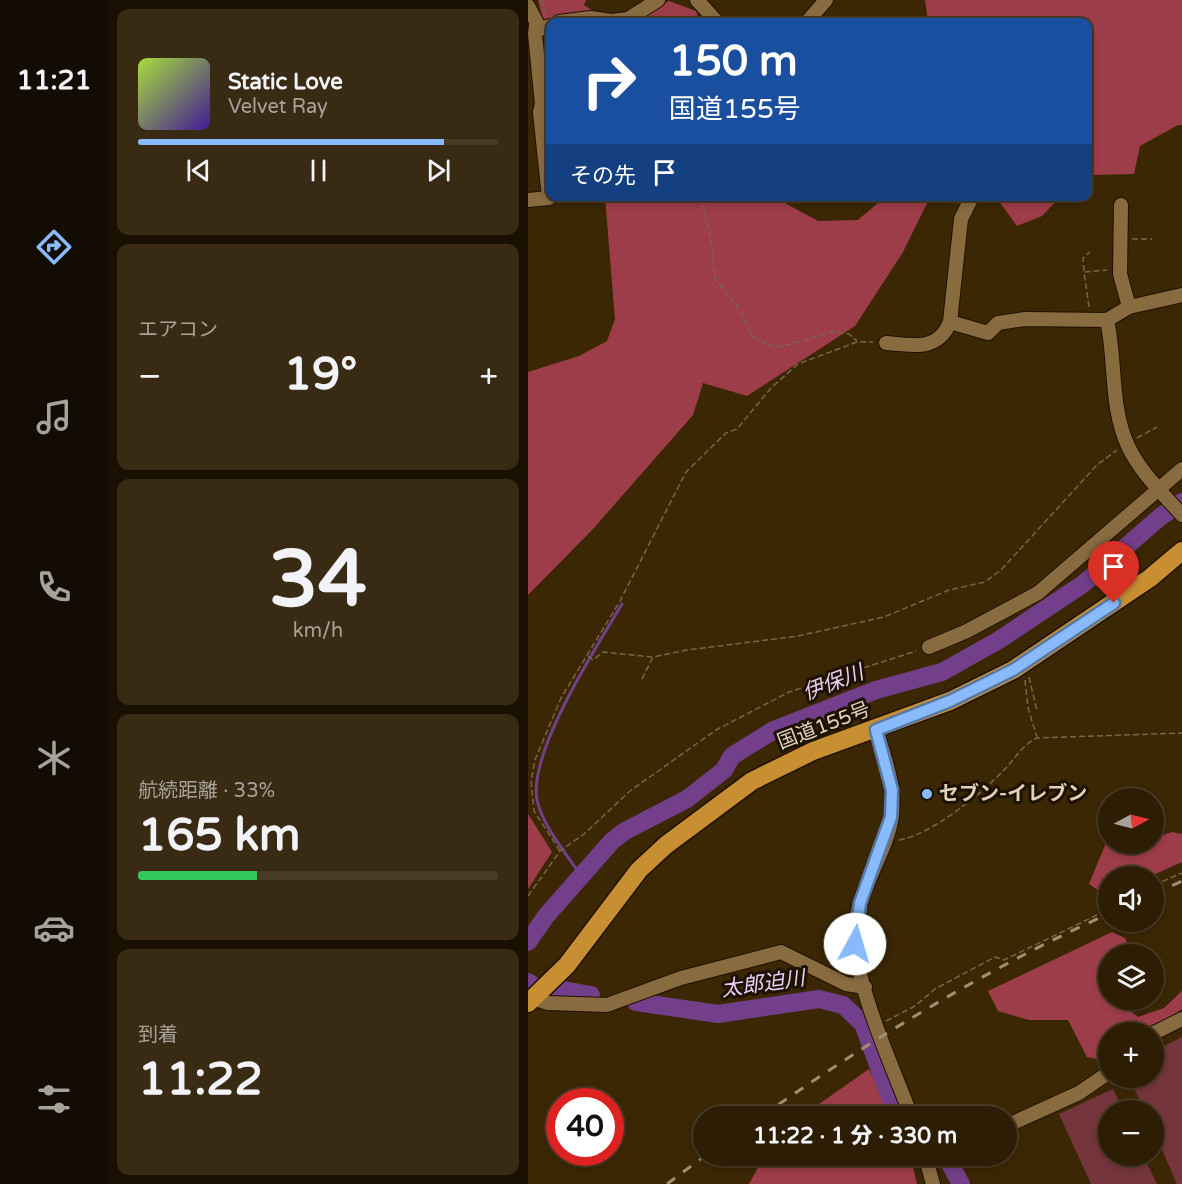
<!DOCTYPE html>
<html lang="ja">
<head>
<meta charset="utf-8">
<style>
	:root { --surface:#2d1d04; --page:#392a13; --text:#f1f3f6; --muted:#a7a29a; --line:#483b26; --accent:#88bafc }
	body { margin:0; font-family:"Varela Round","Noto Sans JP",sans-serif; background:var(--page); color:var(--text); height:100vh; display:flex; flex-direction:column; font-size:22px; white-space:nowrap }
	* { box-sizing:border-box; margin:0 }
	p { font-size:20px; color:var(--muted) }
	.icon { flex:none; width:33px; height:33px; fill:none; stroke:currentColor; stroke-width:2; stroke-linecap:round; stroke-linejoin:round }
	.map { position:relative; flex:1; overflow:hidden }
	.drawer { display:flex; flex-direction:column; gap:9px; padding:9px; background:#191002; width:420px }
	.drawer>* { flex:none }
	.top-card { position:absolute; left:18px; top:18px; width:546px; height:183px; border-radius:12px; box-shadow:0 3px 9px #0003,0 0 0 2px var(--line); background:#1a4fa0; color:#fff; overflow:hidden }
	.needle { width:39px; rotate:83deg }
	.controls { position:absolute; left:570px; top:788px; display:grid; gap:12px }
	.controls a { display:grid; place-items:center; width:66px; height:66px; border-radius:50%; background:var(--surface); box-shadow:0 3px 9px #0003,0 0 0 2px var(--line); font-size:30px }
	.speed { position:absolute; left:18px; top:1088px; display:flex; gap:12px; font-size:30px; font-weight:700; text-align:center }
	.speed>* { display:grid; place-content:center; width:78px; height:78px; border-radius:50%; background:var(--surface); box-shadow:0 3px 9px #0003,0 0 0 2px var(--line); line-height:1 }
	.speed .limit { border:9px solid #d22; background:#fff; color:#111 }
	.pin { position:absolute; display:grid; place-items:center; width:51px; height:51px; color:#fff; margin:-62px -26px; border-radius:50% 50% 50% 0; rotate:-45deg; box-shadow:0 0 6px #0007 }
	.pin .icon { rotate:45deg }
	.me { position:absolute; width:66px; margin:-33px; rotate:6deg; stroke-linejoin:round; filter:drop-shadow(0 0 4px #0008) }
	.turn { display:flex; align-items:center; gap:21px; height:126px; padding:0 24px; font-size:27px }
	.turn .icon { width:78px; height:78px; stroke-width:2.5 }
	.turn b { display:block; font-size:42px; line-height:51px }
	.then { display:flex; align-items:center; height:57px; padding:0 24px; background:#0003; gap:12px; font-size:22px }
	.big { font-size:45px; font-weight:800; line-height:1.1 }
	.drawer .card { flex:1; display:flex; flex-direction:column; justify-content:center; gap:9px; min-width:0; padding:0 21px; border-radius:12px; background:var(--page) }
	.drawer .dial { align-items:center; gap:0 }
	.dial b { font-size:78px; line-height:1 }
	.song { display:flex; align-items:center; gap:18px }
	.cover { width:72px; height:72px; border-radius:9px; background:linear-gradient(135deg,hsl(80 70% 55%),hsl(260 70% 35%)) }
	.played { height:6px; border-radius:3px; background:linear-gradient(90deg,var(--accent) 85%,var(--line) 85%) }
	.keys { display:flex; justify-content:space-around; direction:ltr }
	.heat { display:flex; justify-content:space-between; align-items:center; font-size:33px; direction:ltr }
	.charge { height:9px; border-radius:4px; background:linear-gradient(90deg,#34c759 33%,var(--line) 0) }
	.trip { position:absolute; left:165px; top:1106px; width:324px; height:60px; border-radius:30px; background:var(--surface); box-shadow:0 3px 9px #0003,0 0 0 2px var(--line); font-weight:800; line-height:60px; text-align:center }
	main { display:flex; flex:1; min-height:0 }
	.menu { display:flex; flex-direction:column; width:108px; justify-content:space-around; align-items:center; background:#120c02; color:var(--muted) }
	.menu .icon { width:42px; height:42px }
	.menu .on { color:var(--accent) }
	.menu b { font-size:27px; color:var(--text) }
	.map>svg:first-child { display:block }
	.green { fill:#75353c }
	.forest { fill:#9e3d4a }
	.lines { fill:none; stroke-linecap:round; stroke-linejoin:round }
	.stream { stroke:#743f8a; stroke-width:3 }
	.river { stroke:#743f8a; stroke-width:18 }
	.minor-casing { stroke:#1f1100; stroke-width:16 }
	.highway-casing { stroke:#1f1100; stroke-width:21 }
	.path { stroke:#796547; stroke-width:1.5; stroke-dasharray:6 3; stroke-linecap:butt }
	.minor { stroke:#896b40; stroke-width:14 }
	.highway { stroke:#c88e32; stroke-width:18 }
	.rail { stroke:#a08d73; stroke-width:3; stroke-dasharray:10 10; stroke-linecap:butt }
	.route-casing { stroke:#5879a4; stroke-width:15 }
	.route { stroke:#88bafc; stroke-width:10 }
	.poi-dot { fill:#88bafc; stroke:#1d1202; stroke-width:2 }
	.labels { text-anchor:middle; dominant-baseline:central; stroke-width:6; stroke-linejoin:round; paint-order:stroke }
	.street-label { font-size:20px; fill:#e1d0ba; stroke:#1d1202 }
	.poi-label { font-size:20px; font-weight:bold; fill:#e1d0ba; stroke:#1d1202; text-anchor:start }
	.water-label { font-size:21px; font-style:italic; fill:#eacef7; stroke:#1d1202 }
</style>
</head>
<body>
<main>
<nav class="menu">
<b>11:21</b>
<svg class="icon on" aria-label="directions" viewBox="0 0 24 24"><path d="M12 3l9 9-9 9-9-9zM9 14v-3h6M13 9l2 2-2 2"/></svg>
<svg class="icon" aria-label="music" viewBox="0 0 24 24"><path d="M9 18V5l10-2v13"/><circle cx="6" cy="18" r="3"/><circle cx="16" cy="16" r="3"/></svg>
<svg class="icon" aria-label="phone" viewBox="0 0 24 24"><path d="M5 4h4l2 5-3 2q2 4 5 5l2-3 5 2v4C11 20 4 13 5 4z"/></svg>
<svg class="icon" aria-label="climate" viewBox="0 0 24 24"><path d="M12 3v18M4 7l16 10M4 17L20 7"/></svg>
<svg class="icon" aria-label="car" viewBox="0 0 24 24"><path d="M5 17H2v-5l4-1 3-4h7l3 4 3 1v5h-3M9 17h6M6 11h13"/><circle cx="7" cy="17" r="2"/><circle cx="17" cy="17" r="2"/></svg>
<svg class="icon" aria-label="filters" viewBox="0 0 24 24"><path d="M4 7h16M4 17h16"/><circle cx="9" cy="7" r="2"/><circle cx="15" cy="17" r="2"/></svg>
</nav>
<section class="drawer">
<div class="card">
<div class="song"><i class="cover"></i><div><b>Static Love</b><p>Velvet Ray</p></div></div>
<div class="played"></div>
<div class="keys"><svg class="icon" aria-label="previous" viewBox="0 0 24 24"><path d="M18 5L8 12l10 7zM5 5v14"/></svg><svg class="icon" aria-label="pause" viewBox="0 0 24 24"><path d="M8 5v14M16 5v14"/></svg><svg class="icon" aria-label="next" viewBox="0 0 24 24"><path d="M6 5l10 7-10 7zM19 5v14"/></svg></div>
</div>
<div class="card"><p>エアコン</p>
<div class="heat"><a>−</a><b class="big">19°</b><a>+</a></div>
</div>
<div class="card dial"><b>34</b><p>km/h</p></div>
<div class="card"><p>航続距離 · 33%</p><b class="big">165 km</b><div class="charge"></div></div>
<div class="card"><p>到着</p><b class="big">11:22</b></div>
</section>
<div class="map">
<svg width="654" height="1184" viewBox="0 0 654 1184">
	<rect width="100%" height="100%" fill="#3c2705"/>
	<!-- green -->
	<g class="green">
		<path d="M 654,1037 L 654,1184 L 649,1184 L 626,1132 L 626,1110 L 616,1110 L 601,1077 L 626,1077 L 626,1051 Z"/>
		<path d="M 585,1089 L 595,1110 L 580,1110 L 580,1155 L 615,1155 L 629,1184 L 563,1184 L 531,1114 Z"/>
	</g>
	<!-- forest -->
	<g class="forest">
		<path d="M 10,0 L 58,0 L 56,5 L 82,22 L 54,14 L 15,20 Z"/>
		<path d="M 397,0 L 654,0 L 654,125 L 650,125 L 612,146 L 606,174 L 560,175 L 560,22 L 400,22 Z"/>
		<path d="M 141,1 L 168,11 L 172,22 L 102,22 Z"/>
		<path d="M 77,197 L 253,197 L 255,202 L 290,221 L 330,220 L 357,197 L 402,197 L 375,252 L 327,326 L 219,396 L 175,383 L 165,415 L 65,529 L 0,595 L 0,372 L 51,356 L 79,341 L 87,319 Z"/>
		<path d="M 468,197 L 532,197 L 514,216 L 489,226 Z"/>
		<path d="M 0,814 L 24,852 L 0,889 Z"/>
		<path d="M 644,832 L 654,834 L 654,862 L 623,876 L 580,876 L 580,897 L 561,884 L 578,843 L 626,843 L 626,838 Z"/>
		<path d="M 584,932 L 597,938 L 604,954 L 580,954 L 580,999 L 605,999 L 596,1006 L 610,1017 L 636,1008 L 654,991 L 654,1009 L 621,1032 L 580,1032 L 580,1061 L 559,1057 L 540,1020 L 501,1020 L 470,1011 L 460,991 Z"/>
		<path d="M 341,1069 L 366,1116 L 274,1116 Z"/>
		<path d="M 237,1155 L 382,1155 L 389,1184 L 221,1184 Z"/>
	</g>
	<g class="lines">
		<!-- stream -->
		<path class="stream" d="M 52,875 C 38,852 15,827 9,800 C 0,752 69,646 94,604"/>
		<!-- river -->
		<g class="river">
			<path d="M 0,942 L 18,916 L 84,841 L 97,831 L 159,799 L 196,770 L 204,756 L 246,730 L 348,690 L 414,672 L 471,640 L 555,584 L 632,517 L 654,502"/>
			<path d="M 0,982 L 4,985"/>
			<path d="M 30,989 L 63,995"/>
			<path d="M 108,1002 L 190,1014 L 291,999 L 315,1005 L 335,1024 L 369,1116"/>
			<path d="M 414,1155 L 421,1162 L 433,1184"/>
		</g>
		<defs>
			<g id="minor">
				<path d="M 169,0 L 189,22"/>
				<path d="M 0,6 L 12,29 L 22,26"/>
				<path d="M 31,22 L 63,18 L 83,21 L 100,19 L 130,0"/>
				<path d="M 279,22 L 298,0"/>
				<path d="M 0,200 L 21,198 L 12,112 L 14,104 L 7,34 L 8,25"/>
				<path d="M 593,205 L 592,274 L 601,307"/>
				<path d="M 579,320 C 588,360 582,408 600,446 C 612,472 635,494 654,515"/>
				<path d="M 422,322 L 460,333 L 470,323 L 497,319 L 579,320 L 601,307 L 654,295"/>
				<path d="M 358,343 C 384,345 410,352 422,322 L 433,219 L 444,197"/>
				<path d="M 401,647 L 439,631 L 510,593 L 654,469"/>
				<path d="M 348,730 C 357,758 367,785 364,815 C 360,852 330,888 327,928 C 323,978 365,1067 383,1116"/>
				<path d="M 5,998 L 20,1003 L 79,1005 L 153,978 L 253,952 L 318,984 L 337,987"/>
				<path d="M 626,1033 L 654,1019"/>
				<path d="M 478,1126 L 551,1093 L 580,1073"/>
				<path d="M 397,1155 L 405,1184"/>
			</g>
			<path id="highway" d="M 0,1003 L 39,965 L 111,870 L 138,845 L 224,781 L 285,751 L 422,701 L 485,670 L 622,578 L 654,551"/>
		</defs>
		<!-- minor casing -->
		<use href="#minor" class="minor-casing"/>
		<!-- highway casing -->
		<use href="#highway" class="highway-casing"/>
		<!-- path -->
		<g class="path">
			<path d="M 14,0 L 17,12"/>
			<path d="M 129,16 L 138,22"/>
			<path d="M 173,196 L 183,240 L 187,279 L 209,306 L 224,336 L 241,345 L 252,347 L 304,332 L 321,334 L 329,341"/>
			<path d="M 604,239 L 624,239"/>
			<path d="M 556,271 L 555,258 L 562,252"/>
			<path d="M 561,307 L 556,272 L 579,270"/>
			<path d="M 609,438 L 629,427"/>
			<path d="M 60,656 L 65,660 L 75,652 L 124,657"/>
			<path d="M 501,677 L 509,711"/>
			<path d="M 114,679 L 125,657 L 159,650 L 270,636 L 356,617 L 421,590 L 457,582 L 473,570 L 569,465 L 589,450"/>
			<path d="M 497,680 L 500,708 L 509,737"/>
			<path d="M 371,840 C 403,835 453,794 476,770 C 487,759 494,745 509,738 L 654,733"/>
			<path d="M 32,851 L 6,811 L 3,781 L 7,760 L 33,698 L 92,601 L 158,472 L 198,433 L 209,429 L 243,388 L 270,364 L 329,342 L 345,342"/>
			<path d="M 626,885 L 654,873"/>
			<path d="M 0,896 L 32,851 L 56,834 L 102,791 L 188,730 L 261,692 L 388,651"/>
			<path d="M 615,921 L 618,930"/>
			<path d="M 358,1021 L 387,1006 L 407,989 L 467,957 L 476,960 L 567,916 L 580,906"/>
		</g>
		<!-- minor -->
		<use href="#minor" class="minor"/>
		<!-- highway -->
		<use href="#highway" class="highway"/>
		<!-- rail -->
		<g class="rail">
			<path d="M 626,894 L 654,881"/>
			<path d="M 234,1116 C 344,1039 458,969 580,914"/>
			<path d="M 139,1184 L 178,1155"/>
		</g>
	</g>
	<g class="lines">
		<defs>
			<path id="route" d="M 327,944 L 332,903 L 363,817 L 364,790 L 348,730 L 422,701 L 485,670 L 586,603"/>
		</defs>
		<!-- route casing -->
		<use href="#route" class="route-casing"/>
		<!-- route -->
		<use href="#route" class="route"/>
	</g>
	<!-- markers -->
	<circle class="poi-dot" cx="399" cy="794" r="6"/>
	<g class="labels">
		<!-- street labels -->
		<g class="street-label">
			<text transform="translate(296 726) rotate(-21)">国道155号</text>
		</g>
		<!-- poi labels -->
		<g class="poi-label">
			<text x="411" y="794">セブン-イレブン</text>
		</g>
		<!-- water labels -->
		<g class="water-label">
			<text transform="translate(305 683) rotate(-21)">伊保川</text>
			<text transform="translate(235 984) rotate(-8)">太郎迫川</text>
		</g>
	</g>
</svg>
<div class="controls">
<a><svg class="needle" viewBox="-14 -14 28 28"><path d="M0-13l5 13h-10z" fill="#e53935"/><path d="M0 13l5-13h-10z" fill="#a7a29a"/></svg></a>
<a><svg class="icon" aria-label="sound" viewBox="0 0 24 24"><path d="M4 9h4l5-4v14l-5-4H4zM17 9q2 3 0 6"/></svg></a>
<a><svg class="icon" aria-label="layers" viewBox="0 0 24 24"><path d="M12 4l9 5-9 5-9-5zM3 14l9 5 9-5"/></svg></a>
<a>+</a>
<a>−</a>
</div>
<div class="speed"><div class="limit">40</div></div>
<div class="pin" style="left:586px;top:603px;background:#d93025"><svg class="icon" aria-label="arrive" viewBox="0 0 24 24"><path d="M6 21V4h12l-3 4 3 4H6"/></svg></div>
<svg class="me" style="left:327px;top:944px" viewBox="-20 -20 40 40"><circle r="19" fill="#fff"/><path d="M0-13L10 11 0 6-10 11z" fill="#88bafc"/></svg>
<div class="trip">11:22 · 1 分 · 330 m</div>
<div class="top-card">
<div class="turn"><svg class="icon" aria-label="right" viewBox="0 0 24 24"><path d="M7 20v-9h11M14 6l5 5-5 5"/></svg><div><b>150 m</b>国道155号</div></div>
<div class="then">その先<svg class="icon" aria-label="arrive" viewBox="0 0 24 24"><path d="M6 21V4h12l-3 4 3 4H6"/></svg></div>
</div>
</div>
</main>
</body>
</html>
